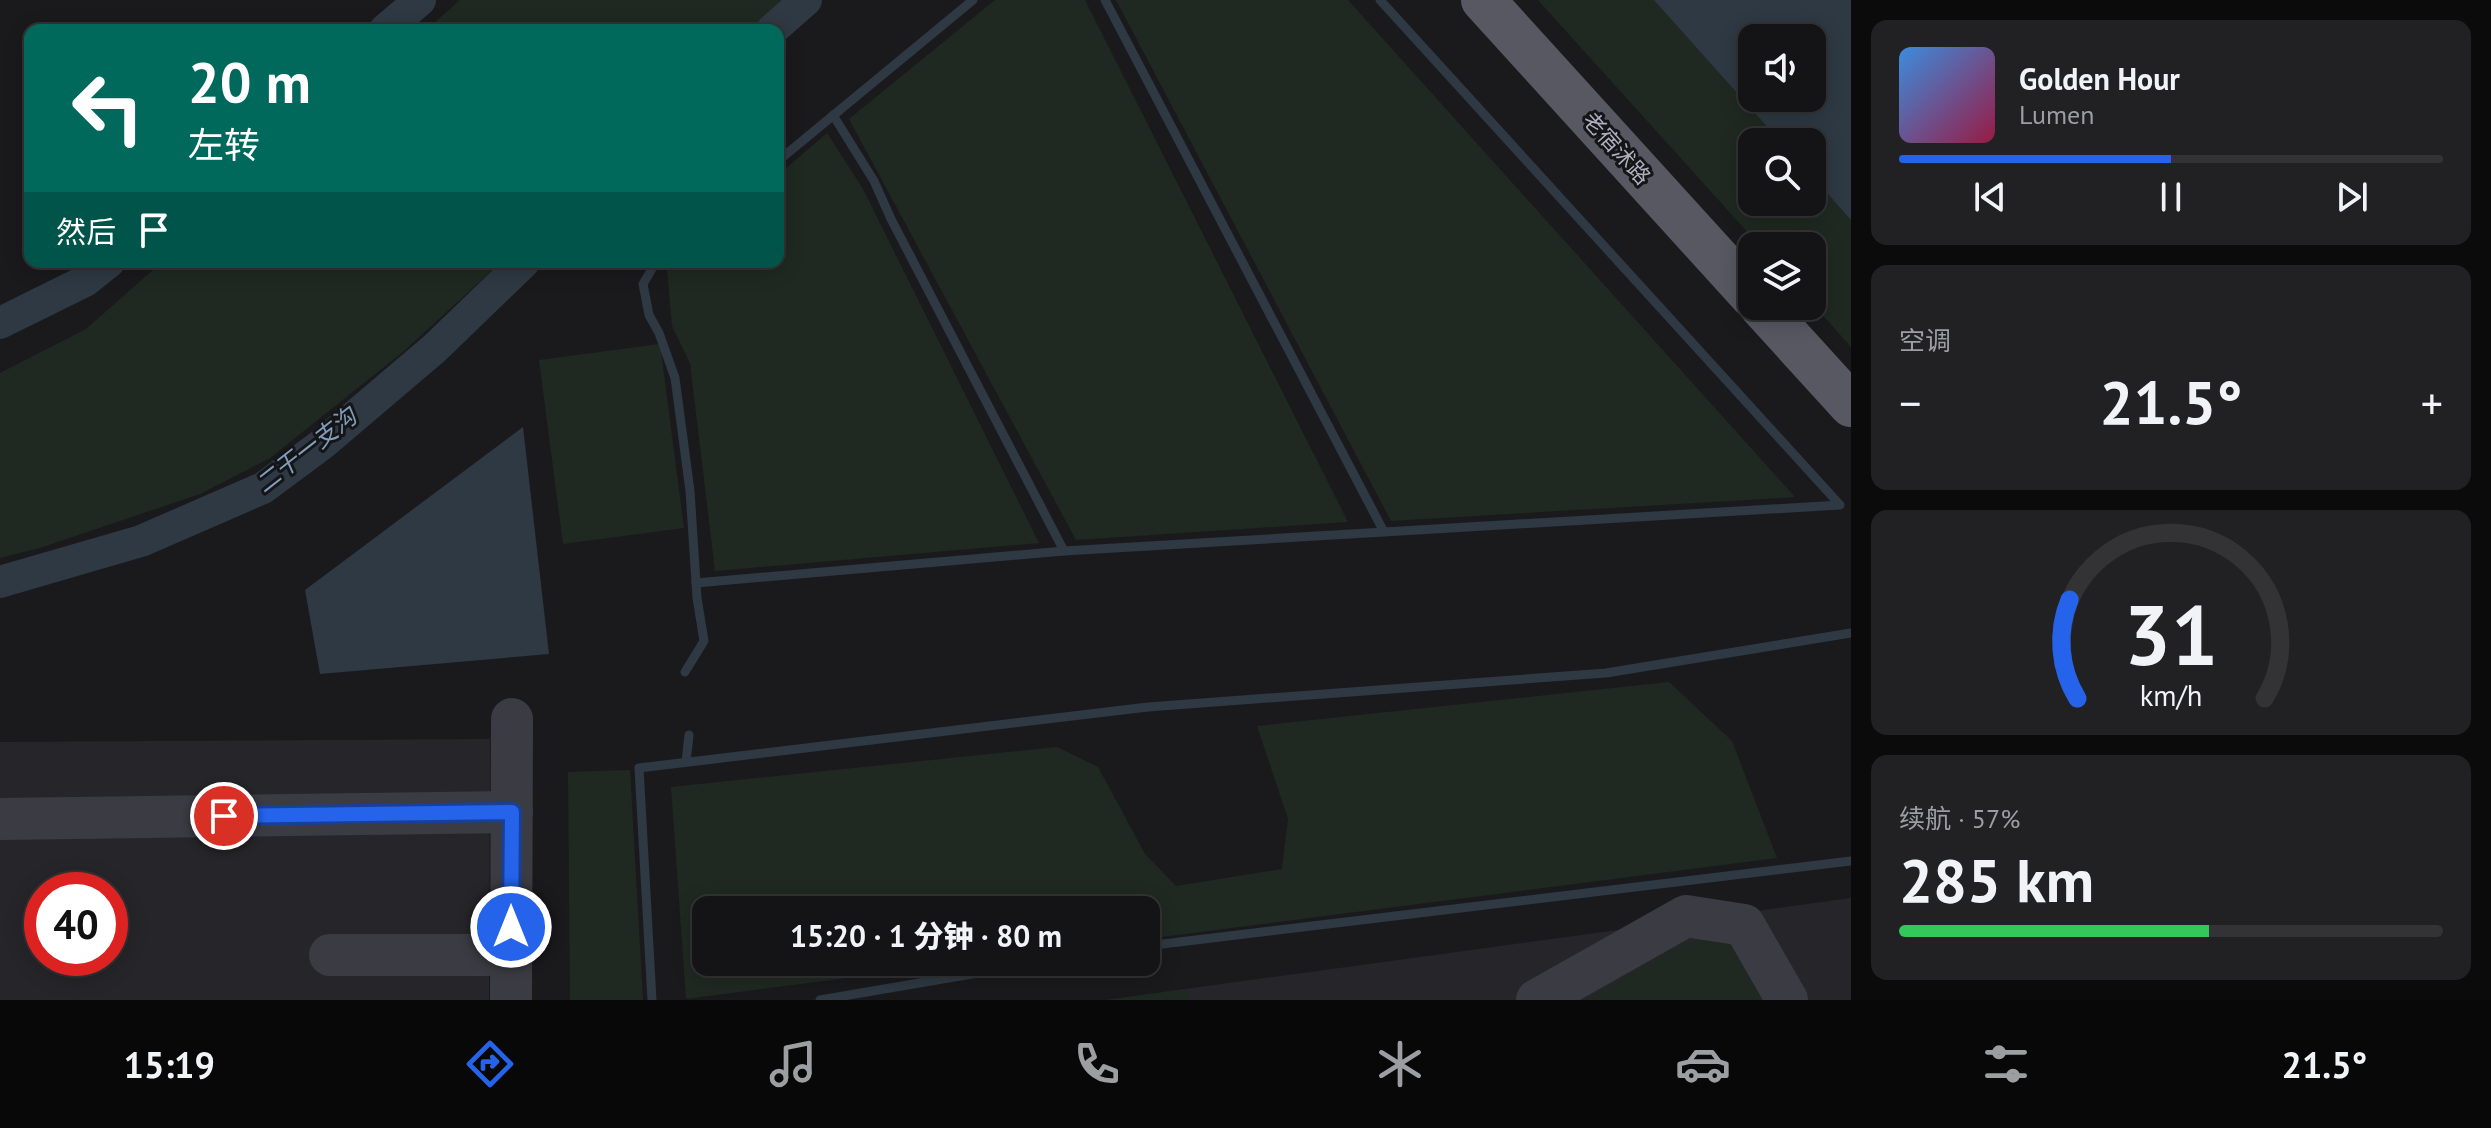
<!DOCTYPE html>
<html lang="zh">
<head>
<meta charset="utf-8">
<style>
	:root { --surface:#141416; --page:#212123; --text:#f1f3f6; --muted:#9d9ea1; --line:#333335; --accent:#2563eb }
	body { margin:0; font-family:"PT Sans","Noto Sans SC",sans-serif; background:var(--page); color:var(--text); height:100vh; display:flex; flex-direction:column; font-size:30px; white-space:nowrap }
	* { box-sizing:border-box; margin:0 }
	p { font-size:26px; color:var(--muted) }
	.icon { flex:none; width:44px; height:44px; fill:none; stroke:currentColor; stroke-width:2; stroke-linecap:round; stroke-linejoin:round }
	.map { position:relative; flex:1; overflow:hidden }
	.drawer { display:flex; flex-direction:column; gap:20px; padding:20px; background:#0b0b0c; width:640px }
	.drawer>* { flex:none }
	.top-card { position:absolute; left:24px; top:24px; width:760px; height:244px; border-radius:16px; box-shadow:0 4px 20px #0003,0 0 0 2px var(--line); background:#00695c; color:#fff; overflow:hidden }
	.tools { position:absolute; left:1738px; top:24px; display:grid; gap:16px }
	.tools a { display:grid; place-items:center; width:88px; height:88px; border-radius:16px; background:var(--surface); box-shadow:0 4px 20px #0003,0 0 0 2px var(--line); font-size:40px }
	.speed { position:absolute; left:24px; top:872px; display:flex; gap:16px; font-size:40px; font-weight:700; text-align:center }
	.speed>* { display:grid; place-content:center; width:104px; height:104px; border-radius:50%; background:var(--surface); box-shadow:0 4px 20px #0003,0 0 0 2px var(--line); line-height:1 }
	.speed .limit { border:12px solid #d22; background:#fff; color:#111 }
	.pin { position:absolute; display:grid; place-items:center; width:68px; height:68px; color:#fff; margin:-34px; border:4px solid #fff; border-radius:50%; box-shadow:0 2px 8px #0007 }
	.me { position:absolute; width:88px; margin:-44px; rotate:0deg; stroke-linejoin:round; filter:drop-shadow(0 0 6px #0008) }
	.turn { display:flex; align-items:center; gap:28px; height:168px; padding:0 32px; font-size:36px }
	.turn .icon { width:104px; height:104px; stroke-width:2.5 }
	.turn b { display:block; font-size:56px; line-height:68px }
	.then { display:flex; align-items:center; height:76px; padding:0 32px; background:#0003; gap:16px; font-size:30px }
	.big { font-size:60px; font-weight:800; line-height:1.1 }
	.drawer .tile { flex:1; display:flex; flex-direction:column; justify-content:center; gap:12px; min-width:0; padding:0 28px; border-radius:16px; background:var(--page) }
	.drawer .dial { align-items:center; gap:0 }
	.dial svg { height:208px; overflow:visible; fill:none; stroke:var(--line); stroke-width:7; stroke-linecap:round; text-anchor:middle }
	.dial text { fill:var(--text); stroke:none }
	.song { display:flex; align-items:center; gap:24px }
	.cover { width:96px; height:96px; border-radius:12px; background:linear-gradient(135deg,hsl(210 70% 55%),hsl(340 70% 35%)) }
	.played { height:8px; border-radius:4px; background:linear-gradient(90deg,var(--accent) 50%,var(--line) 50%) }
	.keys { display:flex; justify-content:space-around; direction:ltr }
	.heat { display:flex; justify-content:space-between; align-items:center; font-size:44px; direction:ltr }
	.charge { height:12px; border-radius:6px; background:linear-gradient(90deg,#34c759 57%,var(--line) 0) }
	.trip { position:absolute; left:692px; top:896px; width:468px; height:80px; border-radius:16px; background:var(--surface); box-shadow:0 4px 20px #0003,0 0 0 2px var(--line); font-weight:800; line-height:80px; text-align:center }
	.tab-bar { display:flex; height:128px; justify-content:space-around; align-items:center; background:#080809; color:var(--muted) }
	.tab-bar .icon { width:56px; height:56px }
	.tab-bar .on { color:var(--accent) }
	.tab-bar b { font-size:36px; color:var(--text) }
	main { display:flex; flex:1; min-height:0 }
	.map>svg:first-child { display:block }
	.built { fill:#26262a; fill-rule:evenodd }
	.green { fill:#1f2921; fill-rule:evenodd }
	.water { fill:#2e3943; fill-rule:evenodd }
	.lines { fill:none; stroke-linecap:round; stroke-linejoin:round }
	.stream { stroke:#2e3943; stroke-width:9 }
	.canal { stroke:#2e3943; stroke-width:32 }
	.minor { stroke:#3b3c43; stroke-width:42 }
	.major { stroke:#575862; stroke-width:44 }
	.route-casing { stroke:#184099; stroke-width:20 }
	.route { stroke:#2563eb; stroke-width:14 }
	.labels { text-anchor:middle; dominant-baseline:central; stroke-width:6; stroke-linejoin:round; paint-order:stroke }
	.street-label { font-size:22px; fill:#acb0be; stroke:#151518 }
	.water-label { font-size:24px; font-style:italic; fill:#809dbb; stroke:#151518 }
</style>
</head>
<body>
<main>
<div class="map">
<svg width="1851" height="1000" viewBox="0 0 1851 1000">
	<rect width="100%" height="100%" fill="#1a1a1d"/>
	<!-- built -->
	<g class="built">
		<path d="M 490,739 L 489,1000 L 0,1000 L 0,742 ZM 42,890 L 110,890 L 110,958 L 42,958 Z"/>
		<path d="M 1851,898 L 1851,1000 L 1107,1000 L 1185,989 Z"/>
	</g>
	<!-- green -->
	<g class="green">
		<path d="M 460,0 L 789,0 L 756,30 L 426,30 Z"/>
		<path d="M 995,0 L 1085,0 L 1348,522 L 1076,540 L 849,119 Z"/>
		<path d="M 1116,0 L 1348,0 L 1795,497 L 1391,521 Z"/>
		<path d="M 1538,0 L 1851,0 L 1851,347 L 1812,303 L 1812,246 L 1760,246 ZM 1752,38 L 1812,38 L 1812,98 L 1752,98 ZM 1752,142 L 1812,142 L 1812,202 L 1752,202 Z"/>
		<path d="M 827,133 L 863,189 L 1039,543 L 715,571 L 690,363 L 672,326 L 667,269 L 675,262 L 778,262 L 778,175 Z"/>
		<path d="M 162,262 L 501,262 L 404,351 L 270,458 L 200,494 L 43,547 L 0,558 L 0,373 L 86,329 Z"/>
		<path d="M 660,344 L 684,528 L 563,544 L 539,360 Z"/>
		<path d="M 1669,682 L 1732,741 L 1777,858 L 1146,939 L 1146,910 L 706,910 L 706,962 L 970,962 L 686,999 L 671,787 L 1057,747 L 1098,767 L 1145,854 L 1176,886 L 1282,869 L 1288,819 L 1257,726 Z"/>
		<path d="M 630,770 L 643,1000 L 570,1000 L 568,772 Z"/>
		<path d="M 1700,940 L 1731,944 L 1771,1000 L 1585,1000 L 1682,945 Z"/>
		<path d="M 1185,989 L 1192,1000 L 1107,1000 Z"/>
	</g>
	<!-- water -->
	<g class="water">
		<path d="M 1654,0 L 1851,0 L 1851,220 L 1812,176 L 1812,142 L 1781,142 ZM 1752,38 L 1812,38 L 1812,98 L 1752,98 Z"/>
		<path d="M 523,427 L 549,654 L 320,674 L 305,590 Z"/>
	</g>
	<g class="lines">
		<!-- stream -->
		<g class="stream">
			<path d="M 1105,0 L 1384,532 L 1840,505 L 1380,0"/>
			<path d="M 833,115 L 874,181 L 891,219 L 1064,551"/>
			<path d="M 778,161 L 973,0"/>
			<path d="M 656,262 L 643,284 L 649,315 L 659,333 L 675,378 L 690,491 L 697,598 L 704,641 L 685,672"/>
			<path d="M 696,583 L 1064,551 L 1384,532"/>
			<path d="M 686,762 L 689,735"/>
			<path d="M 1146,946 L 1851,861"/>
			<path d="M 652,1000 L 639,768 L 1148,707 L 1606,673 L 1851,633"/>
			<path d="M 820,1000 L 1042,962"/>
		</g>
		<!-- canal -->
		<g class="canal">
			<path d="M 385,30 L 420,0"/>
			<path d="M 772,30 L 806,0"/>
			<path d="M 0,323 L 85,281 L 109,262"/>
			<path d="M 0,582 L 141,541 L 263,488 L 321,445 L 435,348 L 524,262"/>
		</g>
		<!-- minor -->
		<g class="minor">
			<path d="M 0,819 L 512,812"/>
			<path d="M 330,955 L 511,955"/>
			<path d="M 511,1000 L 512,719"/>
			<path d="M 1537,1000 L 1686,916 L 1744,925 L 1787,1000"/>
		</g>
		<!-- major -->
		<g class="major">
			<path d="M 1483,0 L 1752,296"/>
			<path d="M 1761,306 L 1851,405"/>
		</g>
	</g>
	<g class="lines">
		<defs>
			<path id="route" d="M 224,816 L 512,812 L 511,927"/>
		</defs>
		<!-- route casing -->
		<use href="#route" class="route-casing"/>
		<!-- route -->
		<use href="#route" class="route"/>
	</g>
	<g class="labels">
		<!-- street labels -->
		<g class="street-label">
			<text transform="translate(1617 148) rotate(48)">老宿沭路</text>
		</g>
		<!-- water labels -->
		<g class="water-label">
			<text transform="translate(306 450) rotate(-38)">二干一支沟</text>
		</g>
	</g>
</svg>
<div class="tools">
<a><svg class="icon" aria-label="sound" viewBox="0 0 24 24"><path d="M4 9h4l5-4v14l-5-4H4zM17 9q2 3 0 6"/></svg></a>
<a><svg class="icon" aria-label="search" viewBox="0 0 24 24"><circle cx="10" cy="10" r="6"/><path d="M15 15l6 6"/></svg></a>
<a><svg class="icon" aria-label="layers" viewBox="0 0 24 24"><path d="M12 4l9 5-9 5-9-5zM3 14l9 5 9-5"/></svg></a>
</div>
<div class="speed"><div class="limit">40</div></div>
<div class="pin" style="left:224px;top:816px;background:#d93025"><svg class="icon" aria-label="arrive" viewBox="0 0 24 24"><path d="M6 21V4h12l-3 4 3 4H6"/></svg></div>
<svg class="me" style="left:511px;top:927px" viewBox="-20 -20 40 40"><circle r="17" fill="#2563eb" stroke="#fff" stroke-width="3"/><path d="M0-11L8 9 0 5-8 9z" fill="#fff"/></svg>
<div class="trip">15:20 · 1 分钟 · 80 m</div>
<div class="top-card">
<div class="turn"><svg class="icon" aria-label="left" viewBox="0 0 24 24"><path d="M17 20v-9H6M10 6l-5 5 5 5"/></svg><div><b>20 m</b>左转</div></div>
<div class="then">然后<svg class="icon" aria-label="arrive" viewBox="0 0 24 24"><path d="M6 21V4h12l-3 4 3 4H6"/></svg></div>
</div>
</div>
<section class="drawer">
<div class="tile">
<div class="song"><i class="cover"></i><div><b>Golden Hour</b><p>Lumen</p></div></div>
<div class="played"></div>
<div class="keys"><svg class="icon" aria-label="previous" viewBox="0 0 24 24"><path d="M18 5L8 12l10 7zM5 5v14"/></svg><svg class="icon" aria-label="pause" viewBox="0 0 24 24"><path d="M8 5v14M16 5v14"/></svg><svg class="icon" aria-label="next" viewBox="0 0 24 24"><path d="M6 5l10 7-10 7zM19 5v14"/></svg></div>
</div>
<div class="tile"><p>空调</p>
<div class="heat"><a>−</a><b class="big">21.5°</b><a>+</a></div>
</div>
<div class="tile dial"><svg viewBox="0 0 100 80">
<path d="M14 69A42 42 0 1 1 86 69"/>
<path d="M14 69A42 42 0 0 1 11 31" stroke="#2563eb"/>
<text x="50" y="56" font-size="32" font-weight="700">31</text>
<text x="50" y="72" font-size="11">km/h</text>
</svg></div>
<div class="tile"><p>续航 · 57%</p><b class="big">285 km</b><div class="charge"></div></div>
</section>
</main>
<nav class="tab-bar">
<b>15:19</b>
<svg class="icon on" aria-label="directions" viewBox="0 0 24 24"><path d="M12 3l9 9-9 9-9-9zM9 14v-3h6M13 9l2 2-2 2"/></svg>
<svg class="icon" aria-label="music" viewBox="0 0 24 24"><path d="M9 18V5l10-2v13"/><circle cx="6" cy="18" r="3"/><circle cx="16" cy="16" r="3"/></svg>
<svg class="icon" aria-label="phone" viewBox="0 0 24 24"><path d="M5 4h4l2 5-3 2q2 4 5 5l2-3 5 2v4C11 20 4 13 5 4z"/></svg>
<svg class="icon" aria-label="climate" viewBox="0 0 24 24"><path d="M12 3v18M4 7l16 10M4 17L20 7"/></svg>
<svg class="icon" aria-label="car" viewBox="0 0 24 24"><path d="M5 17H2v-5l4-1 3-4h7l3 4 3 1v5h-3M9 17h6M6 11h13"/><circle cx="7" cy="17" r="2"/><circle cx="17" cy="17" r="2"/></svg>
<svg class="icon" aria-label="filters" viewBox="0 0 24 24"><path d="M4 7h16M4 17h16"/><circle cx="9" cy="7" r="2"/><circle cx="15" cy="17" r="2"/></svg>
<b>21.5°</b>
</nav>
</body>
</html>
